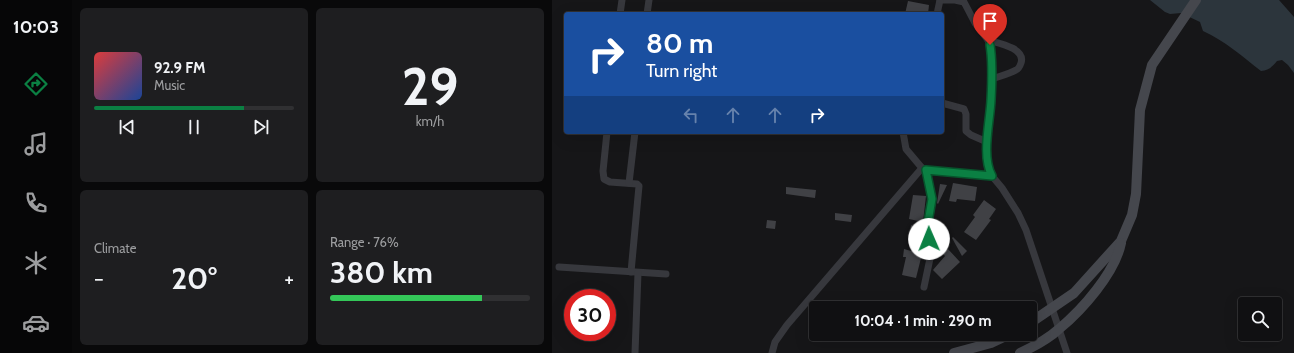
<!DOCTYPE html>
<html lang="en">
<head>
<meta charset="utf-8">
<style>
	:root { --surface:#101012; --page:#1e1e20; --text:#f1f3f6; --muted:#9c9d9f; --line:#303032; --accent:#0b8043 }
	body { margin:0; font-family:Cabin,sans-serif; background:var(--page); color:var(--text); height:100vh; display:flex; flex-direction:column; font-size:15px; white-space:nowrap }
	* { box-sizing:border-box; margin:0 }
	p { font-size:13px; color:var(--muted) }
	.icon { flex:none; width:22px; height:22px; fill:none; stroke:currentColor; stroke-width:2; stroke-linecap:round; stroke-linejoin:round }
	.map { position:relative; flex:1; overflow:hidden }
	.drawer { display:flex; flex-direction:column; gap:8px; padding:8px; background:#09090a; width:480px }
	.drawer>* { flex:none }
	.banner { position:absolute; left:12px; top:12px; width:380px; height:122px; border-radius:4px; box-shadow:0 4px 16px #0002,0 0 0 1px var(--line); background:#1a4fa0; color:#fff; overflow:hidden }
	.tools { position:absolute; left:686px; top:297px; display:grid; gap:8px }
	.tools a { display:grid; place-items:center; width:44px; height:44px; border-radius:4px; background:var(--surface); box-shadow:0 4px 16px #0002,0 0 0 1px var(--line); font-size:20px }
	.speed { position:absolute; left:12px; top:289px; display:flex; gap:8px; font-size:20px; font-weight:700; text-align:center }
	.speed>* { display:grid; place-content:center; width:52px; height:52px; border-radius:50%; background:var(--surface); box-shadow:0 4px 16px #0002,0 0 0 1px var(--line); line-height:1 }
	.speed .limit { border:6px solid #d22; background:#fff; color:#111 }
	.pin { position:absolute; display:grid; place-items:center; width:34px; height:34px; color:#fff; margin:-41px -17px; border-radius:50% 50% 50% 0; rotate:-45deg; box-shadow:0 0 4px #0007 }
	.pin .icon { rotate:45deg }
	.me { position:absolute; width:44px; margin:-22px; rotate:359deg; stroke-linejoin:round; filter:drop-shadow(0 0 3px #0008) }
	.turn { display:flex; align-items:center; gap:14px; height:84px; padding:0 16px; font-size:18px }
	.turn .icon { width:52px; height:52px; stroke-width:2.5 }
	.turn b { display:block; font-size:28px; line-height:34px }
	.lanes { display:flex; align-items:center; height:38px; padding:0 16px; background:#0003; justify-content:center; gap:20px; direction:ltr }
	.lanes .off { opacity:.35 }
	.big { font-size:30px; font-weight:700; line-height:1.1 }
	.drawer .card { flex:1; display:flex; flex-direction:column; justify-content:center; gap:6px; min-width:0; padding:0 14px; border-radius:6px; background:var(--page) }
	.drawer .dial { align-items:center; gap:0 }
	.dial b { font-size:52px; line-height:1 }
	.song { display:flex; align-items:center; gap:12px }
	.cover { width:48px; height:48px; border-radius:6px; background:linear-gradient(135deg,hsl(0 70% 55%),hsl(220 70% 35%)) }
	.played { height:4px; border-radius:2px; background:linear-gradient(90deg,var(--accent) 75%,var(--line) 75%) }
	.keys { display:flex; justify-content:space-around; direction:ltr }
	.heat { display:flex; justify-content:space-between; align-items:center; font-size:22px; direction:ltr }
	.charge { height:6px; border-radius:3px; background:linear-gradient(90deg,#34c759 76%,var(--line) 0) }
	.drawer .tiles { flex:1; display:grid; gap:8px; grid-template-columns:repeat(2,1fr) }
	.trip { position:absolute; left:257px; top:301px; width:228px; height:40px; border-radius:4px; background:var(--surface); box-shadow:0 4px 16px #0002,0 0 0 1px var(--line); font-weight:700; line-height:40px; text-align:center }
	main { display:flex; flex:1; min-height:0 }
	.tab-bar { display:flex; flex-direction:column; width:72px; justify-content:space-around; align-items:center; background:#060607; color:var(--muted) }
	.tab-bar .icon { width:28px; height:28px }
	.tab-bar .current { color:var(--accent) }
	.tab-bar b { font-size:18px; color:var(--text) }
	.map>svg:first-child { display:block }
	.water { fill:#2c353c }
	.building { fill:#404145 }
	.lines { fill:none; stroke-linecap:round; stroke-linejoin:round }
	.street { stroke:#37383d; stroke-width:7 }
	.secondary { stroke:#45474d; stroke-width:10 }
	.route-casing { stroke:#07532c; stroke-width:10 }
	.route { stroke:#0b8043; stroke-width:7 }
</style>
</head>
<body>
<main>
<nav class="tab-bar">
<b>10:03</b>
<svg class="icon current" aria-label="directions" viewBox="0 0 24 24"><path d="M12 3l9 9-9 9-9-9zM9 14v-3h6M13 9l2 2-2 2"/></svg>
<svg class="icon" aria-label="music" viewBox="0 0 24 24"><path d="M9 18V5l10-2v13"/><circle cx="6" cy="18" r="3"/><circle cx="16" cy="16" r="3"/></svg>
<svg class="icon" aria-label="phone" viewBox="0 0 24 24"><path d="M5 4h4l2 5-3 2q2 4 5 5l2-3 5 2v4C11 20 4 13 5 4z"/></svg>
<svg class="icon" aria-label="climate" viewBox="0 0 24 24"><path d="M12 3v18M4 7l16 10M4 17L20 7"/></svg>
<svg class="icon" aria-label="car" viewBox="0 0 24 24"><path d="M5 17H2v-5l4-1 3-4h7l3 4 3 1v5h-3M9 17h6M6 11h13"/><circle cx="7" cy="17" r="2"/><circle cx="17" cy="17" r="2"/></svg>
</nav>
<section class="drawer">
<div class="tiles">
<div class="card">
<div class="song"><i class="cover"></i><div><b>92.9 FM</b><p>Music</p></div></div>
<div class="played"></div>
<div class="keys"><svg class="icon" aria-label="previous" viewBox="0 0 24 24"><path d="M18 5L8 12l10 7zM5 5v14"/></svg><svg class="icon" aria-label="pause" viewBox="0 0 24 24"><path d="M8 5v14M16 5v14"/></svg><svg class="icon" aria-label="next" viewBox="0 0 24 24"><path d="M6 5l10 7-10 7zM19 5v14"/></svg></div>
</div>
<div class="card dial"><b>29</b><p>km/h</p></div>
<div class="card"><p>Climate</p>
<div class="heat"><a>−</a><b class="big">20°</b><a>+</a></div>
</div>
<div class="card"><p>Range · 76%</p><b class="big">380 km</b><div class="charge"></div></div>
</div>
</section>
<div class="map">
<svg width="742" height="353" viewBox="0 0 742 353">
	<rect width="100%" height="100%" fill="#161618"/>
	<!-- water -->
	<path class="water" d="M 598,0 L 727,0 L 742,17 L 742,73 L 736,65 L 730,60 L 725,61 C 720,67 717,70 709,71 C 691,57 673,41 651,31 L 648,22 L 629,13 L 618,14 L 613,12 Z"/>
	<!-- building -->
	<g class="building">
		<path d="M 356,1 L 377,5 L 376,14 L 353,14 Z"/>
		<path d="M 401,183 L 425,187 L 423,201 L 405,199 L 404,202 L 397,201 Z"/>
		<path d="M 388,184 L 395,185 L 386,204 L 385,203 Z"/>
		<path d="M 234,187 L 264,190 L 263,198 L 234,194 Z"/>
		<path d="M 361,195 L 374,196 L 371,222 L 357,219 Z"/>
		<path d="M 432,200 L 444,209 L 437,219 L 439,220 L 424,240 L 412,232 L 423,217 L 421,215 Z"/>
		<path d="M 283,213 L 300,215 L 299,222 L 283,220 Z"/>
		<path d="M 215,220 L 224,221 L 223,229 L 214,228 Z"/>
		<path d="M 359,225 L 370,229 L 368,248 L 357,242 Z"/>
		<path d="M 401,237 L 415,251 L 410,256 L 400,238 Z"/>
		<path d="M 352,249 L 370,254 L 364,278 L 350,275 L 354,257 L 351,257 Z"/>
		<path d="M 396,249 L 408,262 L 390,279 L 381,270 L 393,256 L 391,254 Z"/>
	</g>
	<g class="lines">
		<!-- street -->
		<g class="street">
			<path d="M 388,0 L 403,0 L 412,2 L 423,23 L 436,40 L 439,51 L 439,101 L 435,142 L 436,168 L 440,176 L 450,188 L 466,213 L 474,230 L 515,353"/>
			<path d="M 68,14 L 70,0"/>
			<path d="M 95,14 L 97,0"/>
			<path d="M 385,14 L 388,0"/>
			<path d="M 436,40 C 446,43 474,48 469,63 C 468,66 467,69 464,70 C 457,74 448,76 440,79"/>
			<path d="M 390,103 L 412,109 L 414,114 L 414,131 L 419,135 L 435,142"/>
			<path d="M 55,132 L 51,171 L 52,179 L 58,182 L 85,184 L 87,186 L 79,272"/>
			<path d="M 351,132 L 354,149 L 370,168 L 380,171 L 440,176"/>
			<path d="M 77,183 L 83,132"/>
			<path d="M 7,267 L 114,274"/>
			<path d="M 372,287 L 380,249 L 375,232 L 380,199 L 374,170"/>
			<path d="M 83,353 L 86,273"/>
			<path d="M 220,353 L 223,342 L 235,325 L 370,168"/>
		</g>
		<!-- secondary -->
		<g class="secondary">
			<path d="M 478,323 L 522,293 L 569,241 L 580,215 L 584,194 L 588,110 L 600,65 L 644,0"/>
			<path d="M 402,353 L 439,343 L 458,334"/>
			<path d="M 468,353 C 481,347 496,339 507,329 C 530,310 563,273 569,243"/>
		</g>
	</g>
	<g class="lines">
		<defs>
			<path id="route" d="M 377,239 L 375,228 L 380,199 L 374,170 L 440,176 C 429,156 438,122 439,100 C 440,82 441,63 438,45"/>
		</defs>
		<!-- route casing -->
		<use href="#route" class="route-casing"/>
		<!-- route -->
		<use href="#route" class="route"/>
	</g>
</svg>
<div class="tools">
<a><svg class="icon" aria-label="search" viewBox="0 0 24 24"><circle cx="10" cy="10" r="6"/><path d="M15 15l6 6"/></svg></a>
</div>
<div class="speed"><div class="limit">30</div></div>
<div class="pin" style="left:438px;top:45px;background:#d93025"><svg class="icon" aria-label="arrive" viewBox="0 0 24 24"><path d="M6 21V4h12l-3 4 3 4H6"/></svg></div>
<svg class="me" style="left:377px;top:239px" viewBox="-20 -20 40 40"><circle r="19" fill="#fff"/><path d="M0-13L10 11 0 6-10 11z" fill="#0b8043"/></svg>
<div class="trip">10:04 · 1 min · 290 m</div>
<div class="banner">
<div class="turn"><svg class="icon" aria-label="right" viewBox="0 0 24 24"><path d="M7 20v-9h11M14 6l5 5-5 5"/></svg><div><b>80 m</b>Turn right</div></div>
<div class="lanes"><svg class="icon off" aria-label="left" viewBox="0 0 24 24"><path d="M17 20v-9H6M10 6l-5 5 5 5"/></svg><svg class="icon off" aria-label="ahead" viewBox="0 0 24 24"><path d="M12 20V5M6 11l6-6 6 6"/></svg><svg class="icon off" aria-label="ahead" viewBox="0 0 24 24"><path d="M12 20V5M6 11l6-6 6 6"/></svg><svg class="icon" aria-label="right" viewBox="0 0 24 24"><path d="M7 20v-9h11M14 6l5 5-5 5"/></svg></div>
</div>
</div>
</main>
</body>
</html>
